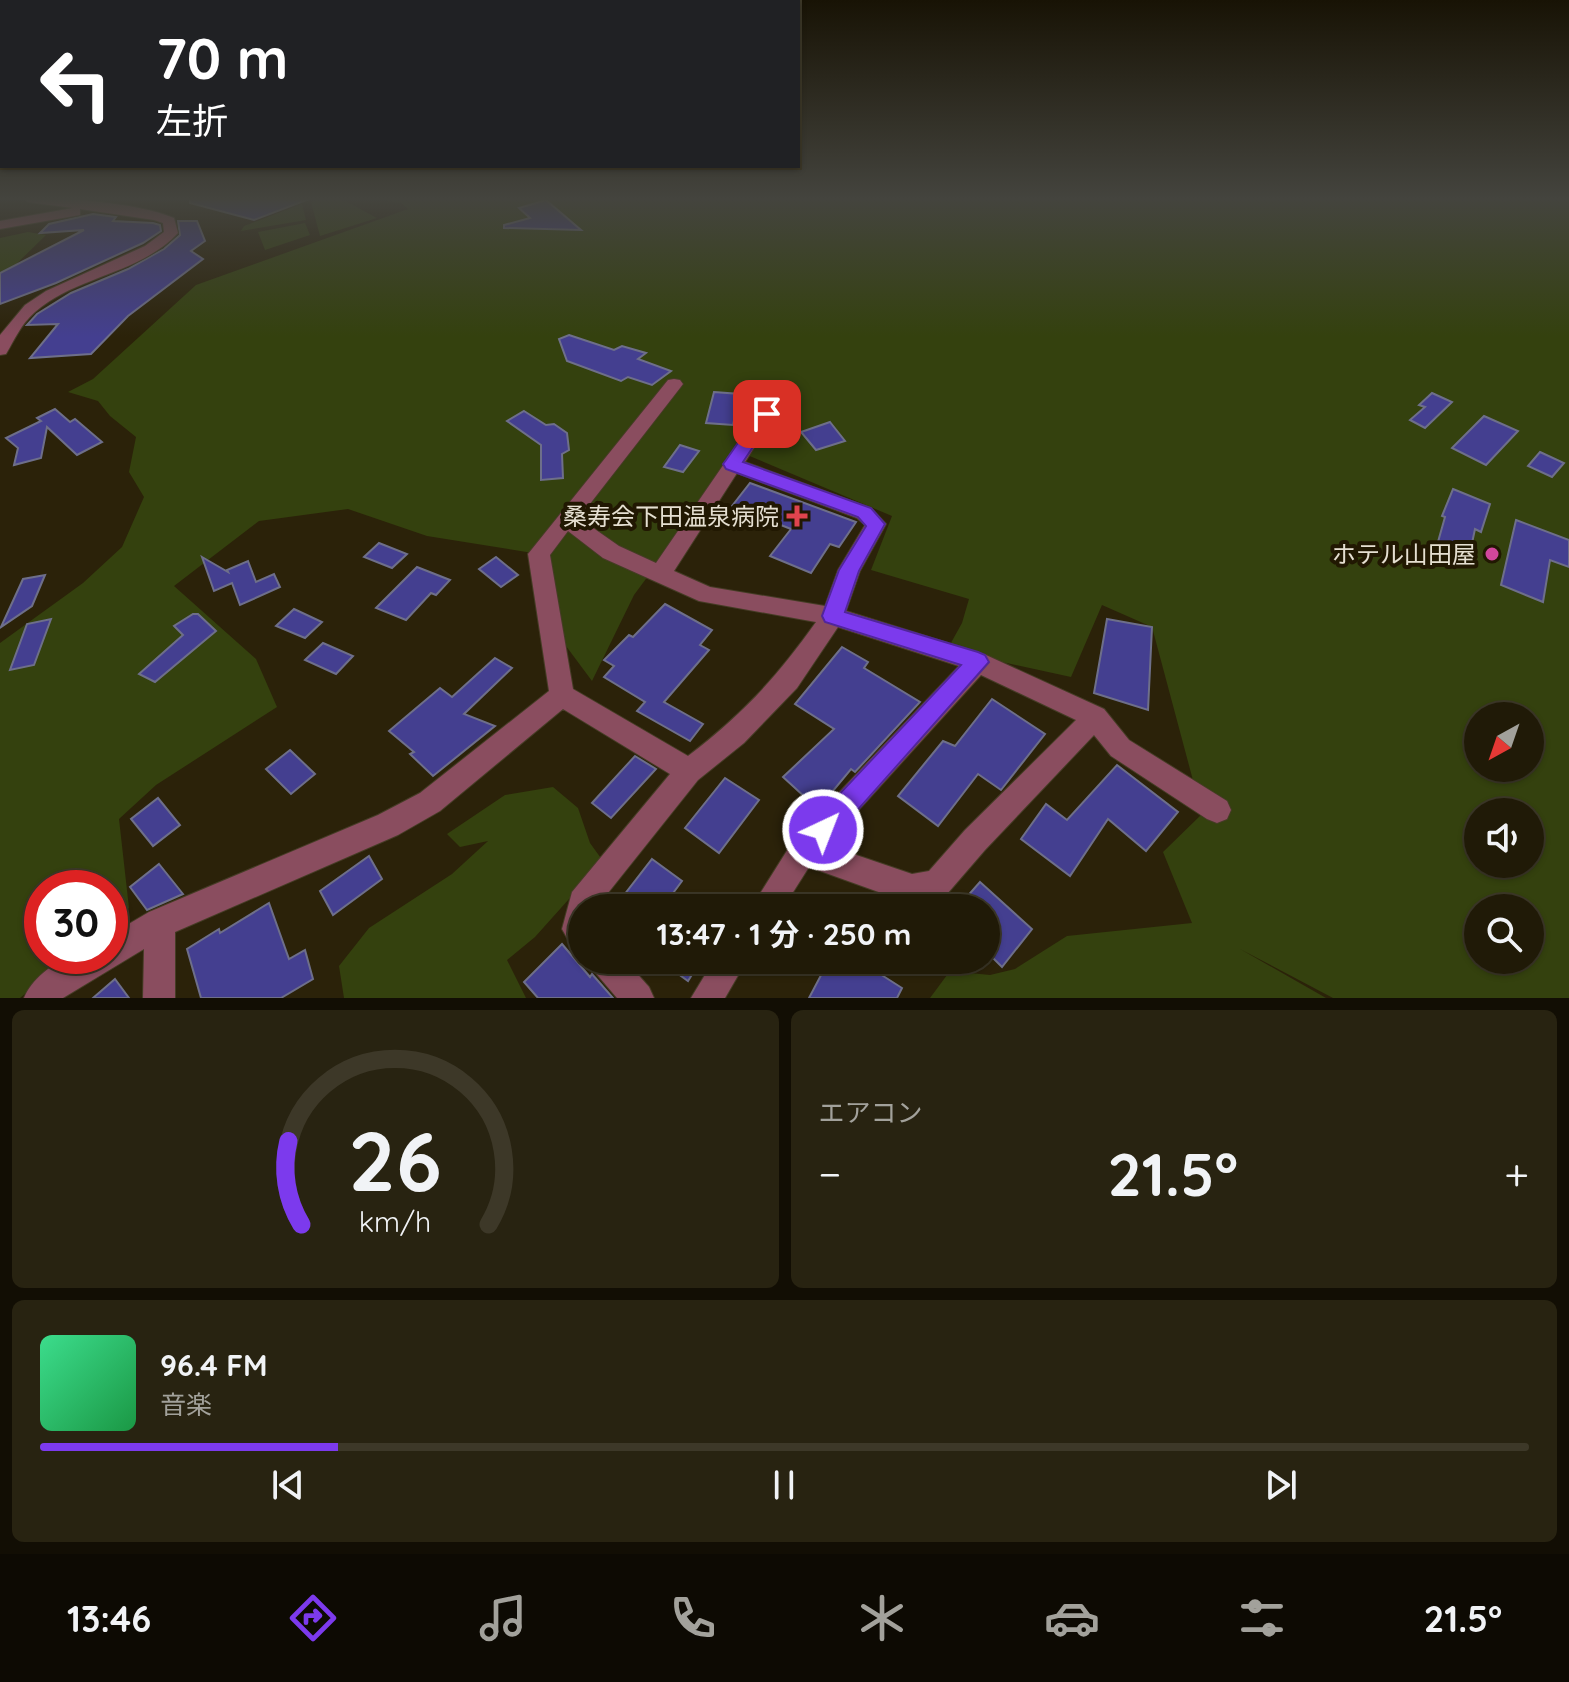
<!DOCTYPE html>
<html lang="ja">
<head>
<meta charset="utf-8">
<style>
	:root { --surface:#201a07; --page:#282311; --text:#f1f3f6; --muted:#a2a19b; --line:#3d3828; --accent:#7c3aed }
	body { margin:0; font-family:Quicksand,"Noto Sans JP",sans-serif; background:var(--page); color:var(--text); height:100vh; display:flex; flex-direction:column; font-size:30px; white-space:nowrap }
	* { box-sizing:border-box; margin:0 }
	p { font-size:26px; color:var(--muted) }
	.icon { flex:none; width:44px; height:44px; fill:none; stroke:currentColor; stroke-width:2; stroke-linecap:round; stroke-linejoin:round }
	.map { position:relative; height:998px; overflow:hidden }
	.drawer { display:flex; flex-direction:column; gap:12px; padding:12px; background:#120e04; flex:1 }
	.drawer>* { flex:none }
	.hud { position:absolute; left:0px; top:0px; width:800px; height:168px; box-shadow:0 2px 6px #0004,0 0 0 2px var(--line); background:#202124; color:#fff; overflow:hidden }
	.needle { width:52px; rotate:220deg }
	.fabs { position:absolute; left:1464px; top:702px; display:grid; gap:16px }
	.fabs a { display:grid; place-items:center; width:80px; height:80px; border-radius:50%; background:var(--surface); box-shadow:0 2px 6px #0004,0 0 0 2px var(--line); font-size:40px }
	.speed { position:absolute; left:24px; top:870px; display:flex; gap:16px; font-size:40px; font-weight:700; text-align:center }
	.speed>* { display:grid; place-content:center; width:104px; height:104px; border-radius:50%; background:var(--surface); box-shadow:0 2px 6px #0004,0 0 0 2px var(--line); line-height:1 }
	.speed .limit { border:12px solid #d22; background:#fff; color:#111 }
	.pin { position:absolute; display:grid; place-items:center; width:68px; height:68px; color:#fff; margin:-34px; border-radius:16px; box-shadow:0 4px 12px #0006 }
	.me { position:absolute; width:88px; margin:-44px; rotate:43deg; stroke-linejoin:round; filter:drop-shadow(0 0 6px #0008) }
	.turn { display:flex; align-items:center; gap:28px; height:168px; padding:0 24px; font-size:36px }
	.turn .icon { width:104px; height:104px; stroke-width:2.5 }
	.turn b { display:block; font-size:56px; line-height:68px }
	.big { font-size:60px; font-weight:700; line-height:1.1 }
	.drawer .tile { flex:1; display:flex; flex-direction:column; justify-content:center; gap:12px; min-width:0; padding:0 28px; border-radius:12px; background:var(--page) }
	.drawer .dial { align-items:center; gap:0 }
	.dial svg { height:208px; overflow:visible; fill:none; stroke:var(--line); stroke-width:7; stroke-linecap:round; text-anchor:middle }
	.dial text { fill:var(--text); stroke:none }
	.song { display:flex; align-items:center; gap:24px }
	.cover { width:96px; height:96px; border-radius:12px; background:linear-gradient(135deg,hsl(150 70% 55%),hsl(140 70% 35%)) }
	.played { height:8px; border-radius:4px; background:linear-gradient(90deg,var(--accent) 20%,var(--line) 20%) }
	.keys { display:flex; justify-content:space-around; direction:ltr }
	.heat { display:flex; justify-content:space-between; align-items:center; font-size:44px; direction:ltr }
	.drawer .tiles { flex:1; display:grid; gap:12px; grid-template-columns:1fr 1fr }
	.tile:last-child { grid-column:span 2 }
	.trip { position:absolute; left:568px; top:894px; width:432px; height:80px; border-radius:40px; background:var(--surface); box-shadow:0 2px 6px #0004,0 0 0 2px var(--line); font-weight:700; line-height:80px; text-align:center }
	.tabs { display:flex; height:128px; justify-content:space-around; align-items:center; background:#0d0a03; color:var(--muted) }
	.tabs .icon { width:56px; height:56px }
	.tabs .active { color:var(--accent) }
	.tabs b { font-size:36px; color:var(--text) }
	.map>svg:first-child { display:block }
	.green { fill:#34410e; fill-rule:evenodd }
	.building { fill:#443f90; stroke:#6e6f8a; stroke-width:2 }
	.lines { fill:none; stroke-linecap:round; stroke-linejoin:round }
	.minor-casing { stroke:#453c25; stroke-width:2 }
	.minor { fill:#8a4d5f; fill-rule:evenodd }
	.route { fill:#7c3aed; stroke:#51269a; stroke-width:2 }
	.health-dot { fill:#e0444e; stroke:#211802; stroke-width:3 }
	.hotel-dot { fill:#d1479c; stroke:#211802; stroke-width:3 }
	.labels { text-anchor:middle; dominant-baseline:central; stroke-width:8; stroke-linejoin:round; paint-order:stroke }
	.poi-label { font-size:24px; fill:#e5dfd1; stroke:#211802; text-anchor:end }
</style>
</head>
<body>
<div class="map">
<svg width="1569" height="998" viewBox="0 0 1569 998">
	<rect width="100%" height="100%" fill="#2b2209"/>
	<!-- green -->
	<g class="green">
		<path d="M 322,198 L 340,198 L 377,218 L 320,236 L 311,202 Z"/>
		<path d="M 369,198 L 1569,198 L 1569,998 L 1333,998 L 1240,949 L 1326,998 L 930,998 L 950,971 L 990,975 L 1015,969 L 1067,936 L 1192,923 L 1163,852 L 1202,814 L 1152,627 L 1102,605 L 1071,677 L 947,650 L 962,623 L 969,599 L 871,570 L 892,516 L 740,452 L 634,595 L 592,681 L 560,638 L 539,554 L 427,536 L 348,509 L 259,521 L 174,586 L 256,659 L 277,707 L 156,785 L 119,819 L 129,908 L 110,924 L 110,888 L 42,888 L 42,956 L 71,956 L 20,998 L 0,998 L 0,643 L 83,583 L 122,547 L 144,497 L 129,472 L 136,437 L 110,416 L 98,401 L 68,392 L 93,379 L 196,285 L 408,209 L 401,203 ZM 1478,716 L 1530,716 L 1530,768 L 1478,768 ZM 1478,812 L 1530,812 L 1530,864 L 1478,864 ZM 1478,908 L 1530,908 L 1530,960 L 1478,960 Z"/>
		<path d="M 302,204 L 306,220 L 241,231 L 244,226 Z"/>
		<path d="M 305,223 L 310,235 L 265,250 L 258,232 Z"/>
		<path d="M 28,232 L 46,235 L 0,280 L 0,238 Z"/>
		<path d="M 553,787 L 578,808 L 590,843 L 603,861 L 535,937 L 507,960 L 526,998 L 344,998 L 339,966 L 369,928 L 452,874 L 488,841 L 460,847 L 447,834 L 505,795 Z"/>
	</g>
	<!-- building -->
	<g class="building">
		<path d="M 190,198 L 309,198 L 309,199 L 254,220 L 190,203 Z"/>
		<path d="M 546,200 L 581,230 L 504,228 L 504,225 L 530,218 L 519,208 Z"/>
		<path d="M 93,214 L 116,217 L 113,221 L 153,223 L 160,225 L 161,231 L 143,243 L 56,283 L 0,304 L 0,273 L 84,230 L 40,233 L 49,224 Z"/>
		<path d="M 178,221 L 197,221 L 205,241 L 191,251 L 203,259 L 128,316 L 91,354 L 30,358 L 58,324 L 27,325 L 37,314 L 71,293 L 128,269 L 164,249 L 180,235 Z"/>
		<path d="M 569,335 L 614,350 L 622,346 L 646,353 L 638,359 L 671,371 L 652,385 L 628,377 L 621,381 L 567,361 L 559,339 Z"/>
		<path d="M 714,392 L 740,394 L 733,425 L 706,423 Z"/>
		<path d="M 1432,393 L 1452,402 L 1425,428 L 1410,420 L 1425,407 L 1419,405 Z"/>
		<path d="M 55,409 L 70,422 L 75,419 L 102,442 L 77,455 L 47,427 L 41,458 L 14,465 L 18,448 L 6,438 L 41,421 L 37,418 Z"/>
		<path d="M 524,411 L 546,425 L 554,424 L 567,433 L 569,450 L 562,454 L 563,478 L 541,480 L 541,445 L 507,421 Z"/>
		<path d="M 1484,416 L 1518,431 L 1486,465 L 1452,448 Z"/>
		<path d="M 830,422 L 845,441 L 816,450 L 801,432 Z"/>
		<path d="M 680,445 L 699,451 L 683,472 L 664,467 Z"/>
		<path d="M 1540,452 L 1564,463 L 1552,477 L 1528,466 Z"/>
		<path d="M 750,483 L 856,522 L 839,547 L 830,544 L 811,573 L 770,556 L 791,529 L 732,506 Z"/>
		<path d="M 1453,489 L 1490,504 L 1481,532 L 1475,529 L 1468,562 L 1436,549 L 1445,517 L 1442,516 Z"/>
		<path d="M 1516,520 L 1569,540 L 1569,567 L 1550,560 L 1543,602 L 1501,585 Z"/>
		<path d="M 379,543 L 407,554 L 392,568 L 364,557 Z"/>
		<path d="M 202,557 L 228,572 L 227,570 L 248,561 L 256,582 L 274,574 L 280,587 L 240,605 L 232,583 L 214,591 Z"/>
		<path d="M 496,557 L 518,575 L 501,587 L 479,569 Z"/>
		<path d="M 417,567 L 450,580 L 436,595 L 431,593 L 406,620 L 376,608 Z"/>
		<path d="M 45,575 L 32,606 L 1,627 L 23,579 Z"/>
		<path d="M 665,604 L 712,630 L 700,645 L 709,650 L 664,702 L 703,724 L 690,741 L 637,711 L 645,702 L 604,677 L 614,666 L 604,660 L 629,635 L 633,637 Z"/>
		<path d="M 294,609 L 322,622 L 305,638 L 276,626 Z"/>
		<path d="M 193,614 L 198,614 L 216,631 L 155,682 L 139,674 L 183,635 L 174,626 Z"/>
		<path d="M 51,619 L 34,665 L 10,670 L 27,624 Z"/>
		<path d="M 1107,619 L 1152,627 L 1148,710 L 1094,693 Z"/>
		<path d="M 323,643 L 353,656 L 336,674 L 305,660 Z"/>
		<path d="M 842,647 L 868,662 L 864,668 L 920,702 L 855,772 L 851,769 L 818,809 L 783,777 L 834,729 L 795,704 Z"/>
		<path d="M 495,658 L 512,668 L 464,714 L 495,726 L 433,776 L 410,754 L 414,752 L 389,731 L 440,688 L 452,697 Z"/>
		<path d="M 992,699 L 1045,734 L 1001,790 L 978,774 L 938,826 L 898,796 L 943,741 L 955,746 Z"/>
		<path d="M 290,750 L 315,774 L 291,794 L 266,769 Z"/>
		<path d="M 635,756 L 656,769 L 611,818 L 592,803 Z"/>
		<path d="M 1117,765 L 1178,812 L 1146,851 L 1108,819 L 1070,876 L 1021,839 L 1046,804 L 1067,820 Z"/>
		<path d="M 725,778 L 759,800 L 719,853 L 685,828 Z"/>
		<path d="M 158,798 L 180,825 L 153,846 L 131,819 Z"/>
		<path d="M 369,856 L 382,879 L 333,915 L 320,891 Z"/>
		<path d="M 652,859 L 682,881 L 662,908 L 614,908 Z"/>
		<path d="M 159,864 L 183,894 L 147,910 L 130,887 Z"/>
		<path d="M 980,882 L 1032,929 L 1002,967 L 986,951 L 986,908 L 957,908 Z"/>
		<path d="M 269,903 L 289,959 L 305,950 L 313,979 L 281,998 L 201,998 L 187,949 L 219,929 L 220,933 Z"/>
		<path d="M 562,944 L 590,977 L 592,974 L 613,998 L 538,998 L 524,982 Z"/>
		<path d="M 659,960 L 701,960 L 688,981 Z"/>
		<path d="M 829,960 L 858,960 L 902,988 L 897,998 L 809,998 Z"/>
		<path d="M 115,979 L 129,998 L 93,998 Z"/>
	</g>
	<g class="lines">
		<defs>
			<g id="minor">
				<path d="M 22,198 C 64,198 136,202 174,218 L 178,233 C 140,274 76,276 35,312 C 21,324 15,339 6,354 L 0,355 L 0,335 L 25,305 L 46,291 L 145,246 L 164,232 L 163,223 L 154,220 L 80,209 L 80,215 L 0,229 L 0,221 L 73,208 L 28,202 Z"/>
				<path d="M 674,379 L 680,380 L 683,384 L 680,388 L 579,518 L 619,546 L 656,563 L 761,410 L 773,410 L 776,414 L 745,462 L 871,508 L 886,524 L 860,571 L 846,611 L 986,655 L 1104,709 L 1129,740 L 1227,801 L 1231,810 L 1227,819 L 1217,823 L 1207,819 L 1111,756 L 1094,735 L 985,850 L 947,894 L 912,904 L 809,867 L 783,908 L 751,908 L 793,841 L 959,666 L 838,627 L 797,688 L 744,743 L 698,780 L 596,908 L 582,908 L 582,949 L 571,945 L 562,929 L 572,892 L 670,774 L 563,709 L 440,811 L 398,835 L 175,932 L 175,998 L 143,998 L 144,949 L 63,998 L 24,998 C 31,980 53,962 71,957 C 82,953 99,956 110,956 L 110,935 L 149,912 L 378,815 L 420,793 L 549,691 L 528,554 L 668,380 ZM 737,473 L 857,518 L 865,525 L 838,570 L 825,606 L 710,587 L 674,571 ZM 568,531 L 603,558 L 699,601 L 816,622 C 776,678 743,714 688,756 L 573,689 L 550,555 ZM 981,675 L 1076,720 L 965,830 L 929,871 L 912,874 L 827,845 Z"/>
				<path d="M 590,960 L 625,960 L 649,987 L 654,998 L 617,998 L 594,971 Z"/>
				<path d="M 714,960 L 747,960 L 725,998 L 691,998 Z"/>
			</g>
		</defs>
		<!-- minor casing -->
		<use href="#minor" class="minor-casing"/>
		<!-- minor -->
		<use href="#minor" class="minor"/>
	</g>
	<!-- sky -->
	<linearGradient id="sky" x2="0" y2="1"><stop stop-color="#181305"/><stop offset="0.59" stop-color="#44443e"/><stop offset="1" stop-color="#44443e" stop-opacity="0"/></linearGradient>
	<rect width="1569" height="337" fill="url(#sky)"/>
	<!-- route -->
	<path class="route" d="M 767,409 L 775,414 L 743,462 L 871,508 L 885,524 L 859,571 L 845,612 L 978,652 L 985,655 L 989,662 L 832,839 L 823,843 L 814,839 L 810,830 L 814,821 L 961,665 L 825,622 L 822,616 L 839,570 L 866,526 L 858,517 L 726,469 L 723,464 L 726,460 L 761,410 Z"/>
	<!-- markers -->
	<path class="health-dot" d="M793 504h8v8h8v8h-8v8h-8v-8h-8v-8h8z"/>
	<circle class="hotel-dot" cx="1492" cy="554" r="8"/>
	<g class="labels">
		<!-- poi labels -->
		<g class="poi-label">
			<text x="779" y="516">桑寿会下田温泉病院</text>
			<text x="1476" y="554">ホテル山田屋</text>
		</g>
	</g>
</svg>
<div class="fabs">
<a><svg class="needle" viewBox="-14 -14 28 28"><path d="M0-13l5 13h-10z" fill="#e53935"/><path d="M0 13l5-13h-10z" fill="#a2a19b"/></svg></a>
<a><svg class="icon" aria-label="sound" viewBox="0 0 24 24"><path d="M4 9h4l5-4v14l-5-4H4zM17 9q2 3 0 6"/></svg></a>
<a><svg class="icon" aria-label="search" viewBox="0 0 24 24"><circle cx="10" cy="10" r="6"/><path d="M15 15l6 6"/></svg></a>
</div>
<div class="speed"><div class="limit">30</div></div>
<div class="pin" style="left:767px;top:414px;background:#d93025"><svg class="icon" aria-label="arrive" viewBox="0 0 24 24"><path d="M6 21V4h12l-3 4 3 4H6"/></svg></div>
<svg class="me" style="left:823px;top:830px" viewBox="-20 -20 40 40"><circle r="17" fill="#7c3aed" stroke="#fff" stroke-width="3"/><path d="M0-11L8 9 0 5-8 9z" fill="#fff"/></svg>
<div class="trip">13:47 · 1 分 · 250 m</div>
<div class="hud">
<div class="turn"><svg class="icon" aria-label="left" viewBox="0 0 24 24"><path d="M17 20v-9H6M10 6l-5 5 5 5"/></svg><div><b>70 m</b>左折</div></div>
</div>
</div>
<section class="drawer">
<div class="tiles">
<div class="tile dial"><svg viewBox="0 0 100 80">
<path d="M14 69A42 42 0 1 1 86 69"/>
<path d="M14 69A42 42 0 0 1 9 37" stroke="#7c3aed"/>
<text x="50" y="56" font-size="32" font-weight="700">26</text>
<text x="50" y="72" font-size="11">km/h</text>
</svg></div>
<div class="tile"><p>エアコン</p>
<div class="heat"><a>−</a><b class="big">21.5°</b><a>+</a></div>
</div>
<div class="tile">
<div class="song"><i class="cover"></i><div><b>96.4 FM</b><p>音楽</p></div></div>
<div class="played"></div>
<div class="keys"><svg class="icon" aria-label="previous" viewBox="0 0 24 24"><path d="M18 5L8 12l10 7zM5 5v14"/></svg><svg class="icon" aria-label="pause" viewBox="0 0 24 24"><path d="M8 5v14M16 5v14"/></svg><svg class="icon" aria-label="next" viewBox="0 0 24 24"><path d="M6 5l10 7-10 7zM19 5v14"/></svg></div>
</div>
</div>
</section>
<nav class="tabs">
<b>13:46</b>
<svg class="icon active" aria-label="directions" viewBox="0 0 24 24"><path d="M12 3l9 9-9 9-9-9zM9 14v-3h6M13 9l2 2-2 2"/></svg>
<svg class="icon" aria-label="music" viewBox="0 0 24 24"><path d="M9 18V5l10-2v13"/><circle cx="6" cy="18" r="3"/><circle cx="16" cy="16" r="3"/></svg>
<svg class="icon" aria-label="phone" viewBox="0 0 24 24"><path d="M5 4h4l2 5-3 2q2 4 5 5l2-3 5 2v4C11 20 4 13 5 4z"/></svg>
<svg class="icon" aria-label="climate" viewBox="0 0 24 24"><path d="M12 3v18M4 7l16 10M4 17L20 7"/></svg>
<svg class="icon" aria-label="car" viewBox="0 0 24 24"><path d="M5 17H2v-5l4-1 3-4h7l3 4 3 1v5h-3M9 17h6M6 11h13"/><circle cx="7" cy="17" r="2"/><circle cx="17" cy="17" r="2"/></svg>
<svg class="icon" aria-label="filters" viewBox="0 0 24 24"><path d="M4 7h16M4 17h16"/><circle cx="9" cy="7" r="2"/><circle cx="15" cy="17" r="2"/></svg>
<b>21.5°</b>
</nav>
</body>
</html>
